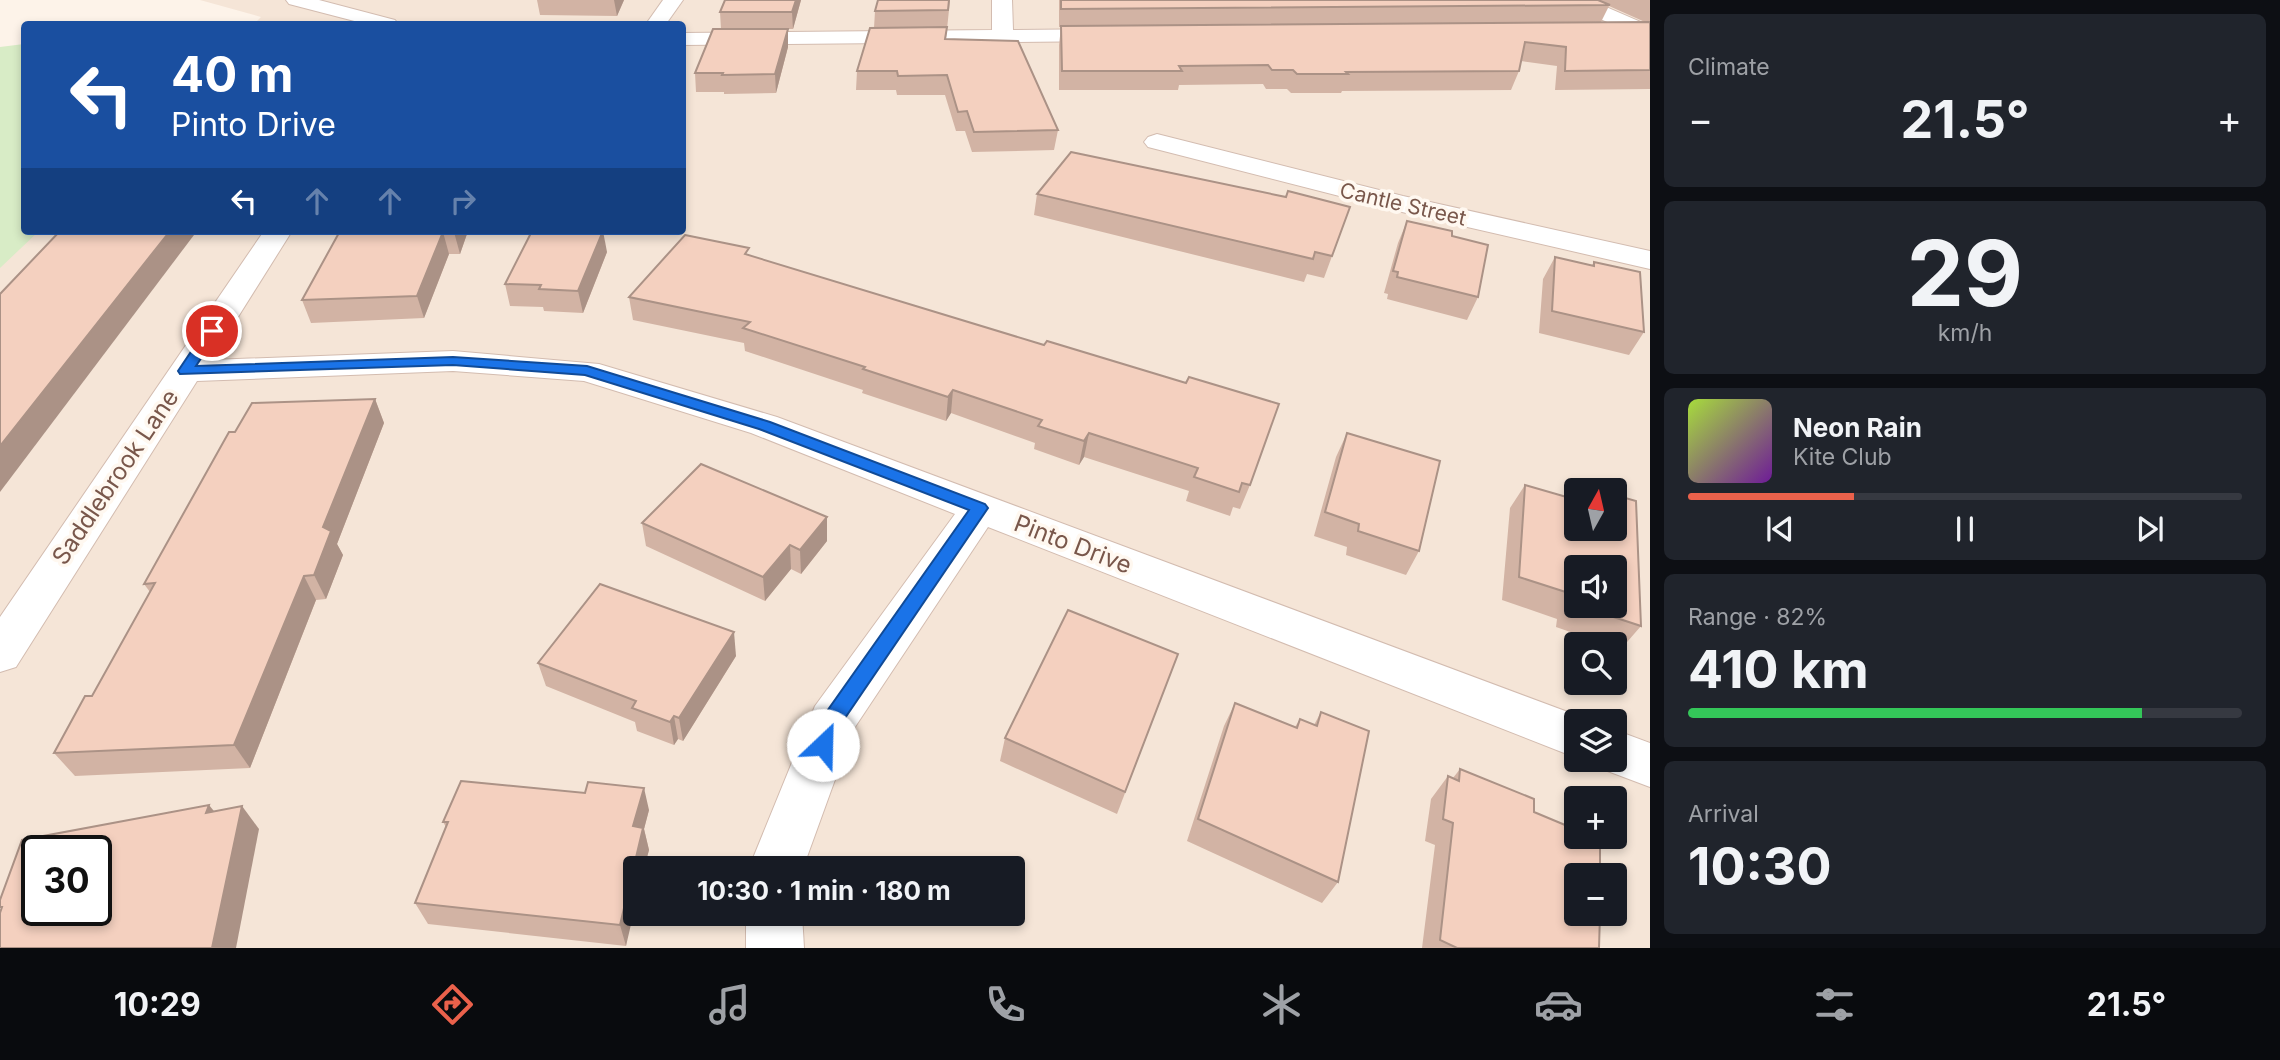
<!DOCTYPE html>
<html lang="en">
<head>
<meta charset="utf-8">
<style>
	:root { --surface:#171b24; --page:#20242c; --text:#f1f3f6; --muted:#9ea1a6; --line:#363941; --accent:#ea614b }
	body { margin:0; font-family:Inter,sans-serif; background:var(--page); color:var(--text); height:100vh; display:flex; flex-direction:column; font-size:26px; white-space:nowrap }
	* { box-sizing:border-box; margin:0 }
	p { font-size:23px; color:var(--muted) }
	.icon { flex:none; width:38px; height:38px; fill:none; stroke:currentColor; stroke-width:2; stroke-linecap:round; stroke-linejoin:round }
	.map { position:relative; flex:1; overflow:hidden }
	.sheet { display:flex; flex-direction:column; gap:14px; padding:14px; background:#0d0f14; width:630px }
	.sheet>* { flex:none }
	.hud { position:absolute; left:21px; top:21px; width:665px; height:214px; border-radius:7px; box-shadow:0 4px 10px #0003; background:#1a4fa0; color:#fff; overflow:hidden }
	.needle { width:46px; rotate:8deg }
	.tools { position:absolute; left:1564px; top:478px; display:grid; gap:14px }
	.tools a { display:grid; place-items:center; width:63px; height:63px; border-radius:7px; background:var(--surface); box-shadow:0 4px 10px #0003; font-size:35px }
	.speed { position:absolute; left:21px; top:835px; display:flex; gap:14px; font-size:35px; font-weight:700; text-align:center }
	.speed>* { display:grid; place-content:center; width:91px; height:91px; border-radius:50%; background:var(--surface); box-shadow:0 4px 10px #0003; line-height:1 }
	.speed .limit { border:4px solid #111; border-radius:10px; background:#fff; color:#111 }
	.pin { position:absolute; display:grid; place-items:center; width:60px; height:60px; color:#fff; margin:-30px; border:4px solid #fff; border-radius:50%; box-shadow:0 2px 7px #0007 }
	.me { position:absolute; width:77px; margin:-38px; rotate:24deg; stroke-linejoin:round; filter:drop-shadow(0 0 5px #0008) }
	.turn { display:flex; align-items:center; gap:24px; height:147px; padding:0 35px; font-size:32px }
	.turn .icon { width:91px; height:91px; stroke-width:2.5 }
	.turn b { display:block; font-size:49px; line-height:60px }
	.lanes { display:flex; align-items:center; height:66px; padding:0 35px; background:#0003; justify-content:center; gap:35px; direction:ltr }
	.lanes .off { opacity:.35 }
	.big { font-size:52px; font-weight:700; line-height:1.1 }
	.sheet .widget { flex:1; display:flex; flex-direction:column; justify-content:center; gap:10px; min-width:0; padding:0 24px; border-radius:10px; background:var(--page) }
	.sheet .dial { align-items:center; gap:0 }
	.dial b { font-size:91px; line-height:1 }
	.song { display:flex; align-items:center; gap:21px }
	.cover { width:84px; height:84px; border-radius:10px; background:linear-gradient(135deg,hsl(80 70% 55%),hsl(280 70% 35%)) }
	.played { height:7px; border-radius:4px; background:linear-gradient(90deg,var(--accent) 30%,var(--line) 30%) }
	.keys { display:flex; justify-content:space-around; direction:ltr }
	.heat { display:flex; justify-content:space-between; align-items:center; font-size:38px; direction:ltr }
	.charge { height:10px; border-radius:5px; background:linear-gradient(90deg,#34c759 82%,var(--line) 0) }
	.trip { position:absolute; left:623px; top:856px; width:402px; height:70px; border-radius:7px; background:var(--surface); box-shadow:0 4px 10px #0003; font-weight:700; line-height:70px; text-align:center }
	.tab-bar { display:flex; height:112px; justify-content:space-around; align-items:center; background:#090b0e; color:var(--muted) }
	.tab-bar .icon { width:49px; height:49px }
	.tab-bar .selected { color:var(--accent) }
	.tab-bar b { font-size:32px; color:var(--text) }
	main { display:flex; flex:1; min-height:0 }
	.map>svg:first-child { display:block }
	.residential { fill:#f5e5d7; fill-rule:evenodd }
	.green { fill:#d8ecc6 }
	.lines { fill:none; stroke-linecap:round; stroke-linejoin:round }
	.minor-casing { stroke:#d3bcb0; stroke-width:2 }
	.minor { fill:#fff; fill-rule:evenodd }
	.wall { fill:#d2b3a4; fill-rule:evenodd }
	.shaded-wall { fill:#ab9286 }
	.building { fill:#f4d0bf; stroke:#ab9286; stroke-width:2; fill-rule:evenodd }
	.route { fill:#1a73e8; stroke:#114b97; stroke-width:2 }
	.labels { text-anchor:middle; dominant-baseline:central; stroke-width:7; stroke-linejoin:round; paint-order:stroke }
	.far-street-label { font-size:21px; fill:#79574b; stroke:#fff8f0 }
	.street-label { font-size:24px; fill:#79574b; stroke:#fff8f0 }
</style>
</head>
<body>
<main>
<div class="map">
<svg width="1650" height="948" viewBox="0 0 1650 948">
	<rect width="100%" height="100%" fill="#fdf3e9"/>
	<!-- residential -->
	<path class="residential" d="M 200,0 L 1650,0 L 1650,948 L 0,948 L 0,266 L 36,231 L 682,231 L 682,24 L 254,24 L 261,17 ZM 1577,490 L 1615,490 L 1615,528 L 1577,528 ZM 1577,567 L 1615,567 L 1615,606 L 1577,606 ZM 1577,644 L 1615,644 L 1615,682 L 1577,682 ZM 1577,721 L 1615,721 L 1615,760 L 1577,760 ZM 1577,798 L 1615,798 L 1615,836 L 1577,836 ZM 37,850 L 96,850 L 96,910 L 37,910 ZM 635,868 L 1013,868 L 1013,914 L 635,914 ZM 1577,875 L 1615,875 L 1615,914 L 1577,914 Z"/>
	<!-- green -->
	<path class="green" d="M 24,44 L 24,231 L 39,231 L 0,268 L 0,47 Z"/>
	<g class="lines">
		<defs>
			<g id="minor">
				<path d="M 286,0 L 319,0 L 395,20 L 398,24 L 366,24 L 289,4 Z"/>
				<path d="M 663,0 L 683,0 L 666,24 L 646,24 Z"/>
				<path d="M 992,0 L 1012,0 L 1013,30 L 1111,29 L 1118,31 L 1121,35 L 1118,39 L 1111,41 L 682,45 L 682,33 L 992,30 Z"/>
				<path d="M 1563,0 L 1590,0 L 1650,26 L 1650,36 L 1637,35 L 1566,4 Z"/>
				<path d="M 1157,134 L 1403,196 L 1650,251 L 1650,269 L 1402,212 L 1148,147 L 1144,142 L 1148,137 Z"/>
				<path d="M 264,231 L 292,231 L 211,360 L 453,351 L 599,364 L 777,417 L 1592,721 L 1577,721 L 1577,758 L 988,527 L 853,730 L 803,868 L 749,868 L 815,706 L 955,514 L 751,433 L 584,381 L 453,371 L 197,381 L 16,667 L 0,672 L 0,617 Z"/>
				<path d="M 1615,730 L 1650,743 L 1650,787 L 1597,767 L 1594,760 L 1615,760 Z"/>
				<path d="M 746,914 L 802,914 L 804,948 L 746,948 Z"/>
			</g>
		</defs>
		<!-- minor casing -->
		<use href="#minor" class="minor-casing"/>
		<!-- minor -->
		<use href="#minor" class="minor"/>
	</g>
	<!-- wall -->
	<g class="wall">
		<path d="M 537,0 L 624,0 L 617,16 L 540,15 Z"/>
		<path d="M 801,0 L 793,29 L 788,29 L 788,47 L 776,93 L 724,94 L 724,92 L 696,92 L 695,73 L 721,29 L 720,12 Z"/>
		<path d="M 950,0 L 946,39 L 1058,130 L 1054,150 L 972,152 L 965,131 L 956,131 L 945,95 L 897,95 L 896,90 L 856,90 L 857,71 L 874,28 L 875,11 Z"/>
		<path d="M 1059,0 L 1650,0 L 1650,89 L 1555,90 L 1557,66 L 1521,61 L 1519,71 L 1511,90 L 1342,91 L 1341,93 L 1291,93 L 1287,89 L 1266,89 L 1263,84 L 1179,85 L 1178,90 L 1059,90 L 1059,45 L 1061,27 L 1059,27 ZM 1609,6 L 1645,22 L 1601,22 Z"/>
		<path d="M 1037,194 L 1286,197 L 1350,207 L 1324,278 L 1307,274 L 1304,282 L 1034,215 Z"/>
		<path d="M 1407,221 L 1452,236 L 1478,297 L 1467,320 L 1387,299 L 1388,294 L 1384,293 L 1398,243 Z"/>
		<path d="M 340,231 L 468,231 L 460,254 L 449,254 L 424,318 L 311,323 L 302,300 Z"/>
		<path d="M 607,252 L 583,313 L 544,311 L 543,307 L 510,306 L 505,284 Z"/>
		<path d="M 750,255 L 1250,485 L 1240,509 L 1233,507 L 1230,516 L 1186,501 L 1189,491 L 1084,457 L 1079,465 L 1034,449 L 1035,443 L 951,413 L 946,421 L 862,393 L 863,390 L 745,351 L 744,343 L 633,320 L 629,297 Z"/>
		<path d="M 1555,257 L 1592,265 L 1594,262 L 1644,332 L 1629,355 L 1539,333 L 1543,279 Z"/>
		<path d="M 375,399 L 384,423 L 337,544 L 343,555 L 326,599 L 316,600 L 250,768 L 75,776 L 54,753 L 92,696 L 150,592 L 144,584 L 235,432 Z"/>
		<path d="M 1347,433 L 1419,551 L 1406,575 L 1346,555 L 1347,547 L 1314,536 L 1336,457 Z"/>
		<path d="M 1525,485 L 1641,626 L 1621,649 L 1615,648 L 1615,644 L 1605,644 L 1556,627 L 1557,619 L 1502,600 L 1510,508 ZM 1577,567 L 1615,606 L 1577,606 Z"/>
		<path d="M 642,523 L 827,541 L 801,574 L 791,569 L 765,601 L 646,546 Z"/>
		<path d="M 1178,654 L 1117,814 L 1000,761 L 1005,738 Z"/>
		<path d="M 736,656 L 683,741 L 678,739 L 674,745 L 637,731 L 635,722 L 546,686 L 538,663 Z"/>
		<path d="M 1235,703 L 1295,727 L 1300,719 L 1314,725 L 1321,712 L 1338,882 L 1322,903 L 1187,841 L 1224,726 Z"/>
		<path d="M 1460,769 L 1534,812 L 1599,948 L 1422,948 L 1435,845 L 1425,841 L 1431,799 L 1448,776 L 1453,778 Z"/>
		<path d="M 649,810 L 644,829 L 649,850 L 644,868 L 635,868 L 626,946 L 428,924 L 415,903 L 446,827 L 443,822 Z"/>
	</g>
	<!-- shaded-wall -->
	<g class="shaded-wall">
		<path d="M 614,0 L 624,0 L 617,16 Z"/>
		<path d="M 796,0 L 801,0 L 793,29 L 792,12 Z"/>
		<path d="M 788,29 L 788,47 L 776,93 L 775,74 Z"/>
		<path d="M 170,231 L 197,231 L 0,492 L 0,446 Z"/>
		<path d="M 454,231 L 468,231 L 460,254 L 454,232 Z"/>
		<path d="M 603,231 L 607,252 L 583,313 L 578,291 Z"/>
		<path d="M 443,232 L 449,254 L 424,318 L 417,296 Z"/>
		<path d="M 953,390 L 951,413 L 946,421 L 948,397 Z"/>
		<path d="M 375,399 L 384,423 L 337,544 L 343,555 L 326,599 L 314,575 L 323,527 Z"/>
		<path d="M 1089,433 L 1084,457 L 1079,465 L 1084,441 Z"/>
		<path d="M 827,517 L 827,541 L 801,574 L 800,550 Z"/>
		<path d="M 790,545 L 791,569 L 765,601 L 763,577 Z"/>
		<path d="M 304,576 L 316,600 L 250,768 L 234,745 Z"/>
		<path d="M 734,632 L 736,656 L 683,741 L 679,718 Z"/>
		<path d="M 674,716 L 678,739 L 674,745 L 670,722 Z"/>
		<path d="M 644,788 L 649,810 L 644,829 L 649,850 L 644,868 L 635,868 L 635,907 L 626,946 L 620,925 L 633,826 Z"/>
		<path d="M 209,805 L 227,827 L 206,813 Z"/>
		<path d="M 242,806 L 259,829 L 236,948 L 212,948 Z"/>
	</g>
	<!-- building -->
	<g class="building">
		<path d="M 725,0 L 796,0 L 792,12 L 720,12 Z"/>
		<path d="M 878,0 L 949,0 L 948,10 L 875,11 Z"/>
		<path d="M 1061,0 L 1598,0 L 1610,5 L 1061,9 Z"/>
		<path d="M 1650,22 L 1650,70 L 1565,71 L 1566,47 L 1525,42 L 1519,71 L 1346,72 L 1348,74 L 1297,74 L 1293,70 L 1272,70 L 1268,65 L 1179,66 L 1182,71 L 1062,71 L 1061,26 Z"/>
		<path d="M 947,27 L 945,39 L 1018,41 L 1058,130 L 974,132 L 967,111 L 958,112 L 947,75 L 898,76 L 897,71 L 857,71 L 870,28 Z"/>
		<path d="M 713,29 L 788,29 L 775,74 L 722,75 L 723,73 L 695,73 Z"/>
		<path d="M 1071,152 L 1286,197 L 1288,191 L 1350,207 L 1332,256 L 1315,252 L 1313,259 L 1037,194 Z"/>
		<path d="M 1407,221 L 1452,231 L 1452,236 L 1488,245 L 1478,297 L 1397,277 L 1398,272 L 1393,271 Z"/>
		<path d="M 60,231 L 170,231 L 0,446 L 0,294 Z"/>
		<path d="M 340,231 L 454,231 L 454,232 L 443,232 L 417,296 L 302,300 Z"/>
		<path d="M 532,231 L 603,231 L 578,291 L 539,289 L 541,285 L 505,284 Z"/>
		<path d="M 685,235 L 749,248 L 745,254 L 1044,345 L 1047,341 L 1186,383 L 1189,377 L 1279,404 L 1250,485 L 1242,483 L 1239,492 L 1194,477 L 1198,468 L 1089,433 L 1084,441 L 1038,426 L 1042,420 L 953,390 L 948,397 L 863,369 L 865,367 L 743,328 L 750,322 L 629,297 Z"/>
		<path d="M 1555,257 L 1594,266 L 1594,262 L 1640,272 L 1644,332 L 1552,311 Z"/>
		<path d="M 375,399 L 323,527 L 331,531 L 314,575 L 304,576 L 234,745 L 54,753 L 85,696 L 92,696 L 155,583 L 144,584 L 229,432 L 235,432 L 252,403 Z"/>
		<path d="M 1347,433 L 1440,461 L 1419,551 L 1358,531 L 1359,524 L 1325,512 Z"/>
		<path d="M 701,464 L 827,517 L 800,550 L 790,545 L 763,577 L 642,523 Z"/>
		<path d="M 1525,485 L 1577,500 L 1577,528 L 1615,528 L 1615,495 L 1636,501 L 1641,626 L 1580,606 L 1615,606 L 1615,567 L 1577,567 L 1577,604 L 1575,604 L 1575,595 L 1519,577 Z"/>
		<path d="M 600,584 L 734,632 L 679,718 L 674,716 L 670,722 L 632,708 L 636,701 L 538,663 Z"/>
		<path d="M 1068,610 L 1178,654 L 1125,792 L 1005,738 Z"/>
		<path d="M 1235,703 L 1297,728 L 1300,719 L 1317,726 L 1321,712 L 1369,731 L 1338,882 L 1198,819 Z"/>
		<path d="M 1460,769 L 1534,799 L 1534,812 L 1577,830 L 1577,836 L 1594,836 L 1600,839 L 1600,875 L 1577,875 L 1577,914 L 1600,914 L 1599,948 L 1457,948 L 1440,940 L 1453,823 L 1443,819 L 1448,776 L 1459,781 Z"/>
		<path d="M 461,781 L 585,793 L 588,782 L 644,788 L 633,826 L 643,828 L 620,925 L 415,903 L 448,822 L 443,822 Z"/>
		<path d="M 209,805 L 206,813 L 242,806 L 212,948 L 0,948 L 0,913 L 2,907 L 0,907 L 0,900 L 22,840 ZM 37,850 L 96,850 L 96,910 L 37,910 Z"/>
	</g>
	<!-- route -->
	<path class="route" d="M 212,327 L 219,331 L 196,366 L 453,357 L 587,366 L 770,422 L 985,504 L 988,508 L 841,724 L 830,751 L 823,754 L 816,751 L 813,745 L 825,714 L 969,510 L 759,429 L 585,375 L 453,365 L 180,374 L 178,371 L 207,328 Z"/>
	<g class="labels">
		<!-- far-street labels -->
		<g class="far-street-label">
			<text transform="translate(1403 204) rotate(13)">Cantle Street</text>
		</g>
		<!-- street labels -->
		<g class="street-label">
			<text transform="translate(115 477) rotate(-56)">Saddlebrook Lane</text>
			<text transform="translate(1073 544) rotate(21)">Pinto Drive</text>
		</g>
	</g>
</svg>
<div class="tools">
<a><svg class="needle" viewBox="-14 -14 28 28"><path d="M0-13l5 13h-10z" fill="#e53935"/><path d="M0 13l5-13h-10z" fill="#9ea1a6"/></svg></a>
<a><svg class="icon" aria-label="sound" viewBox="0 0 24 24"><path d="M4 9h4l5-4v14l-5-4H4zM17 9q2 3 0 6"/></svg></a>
<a><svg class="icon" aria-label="search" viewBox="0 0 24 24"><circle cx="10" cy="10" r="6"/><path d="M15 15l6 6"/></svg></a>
<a><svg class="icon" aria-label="layers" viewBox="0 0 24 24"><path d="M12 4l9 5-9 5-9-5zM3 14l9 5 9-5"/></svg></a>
<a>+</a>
<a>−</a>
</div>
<div class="speed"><div class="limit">30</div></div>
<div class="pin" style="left:212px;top:331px;background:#d93025"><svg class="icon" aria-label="arrive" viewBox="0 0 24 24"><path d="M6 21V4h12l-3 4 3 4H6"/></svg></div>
<svg class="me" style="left:823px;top:745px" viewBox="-20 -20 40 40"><circle r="19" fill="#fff"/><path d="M0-13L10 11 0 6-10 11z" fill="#1a73e8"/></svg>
<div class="trip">10:30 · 1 min · 180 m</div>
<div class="hud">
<div class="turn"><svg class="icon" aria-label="left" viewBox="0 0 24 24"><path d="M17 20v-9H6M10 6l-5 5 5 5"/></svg><div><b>40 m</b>Pinto Drive</div></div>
<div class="lanes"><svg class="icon" aria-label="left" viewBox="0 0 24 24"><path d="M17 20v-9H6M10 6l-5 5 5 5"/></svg><svg class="icon off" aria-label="ahead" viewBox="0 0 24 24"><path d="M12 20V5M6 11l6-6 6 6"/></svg><svg class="icon off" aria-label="ahead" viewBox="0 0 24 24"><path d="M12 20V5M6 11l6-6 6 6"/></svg><svg class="icon off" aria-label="right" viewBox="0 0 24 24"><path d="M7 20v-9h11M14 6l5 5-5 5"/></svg></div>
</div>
</div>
<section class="sheet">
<div class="widget"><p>Climate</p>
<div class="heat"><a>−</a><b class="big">21.5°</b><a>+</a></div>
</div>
<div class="widget dial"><b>29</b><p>km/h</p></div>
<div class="widget">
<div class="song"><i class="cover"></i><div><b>Neon Rain</b><p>Kite Club</p></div></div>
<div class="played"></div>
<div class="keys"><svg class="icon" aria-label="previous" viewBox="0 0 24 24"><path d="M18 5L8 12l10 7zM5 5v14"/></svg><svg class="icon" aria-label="pause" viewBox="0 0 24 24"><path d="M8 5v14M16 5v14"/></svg><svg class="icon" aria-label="next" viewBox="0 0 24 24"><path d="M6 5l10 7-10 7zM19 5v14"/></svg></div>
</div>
<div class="widget"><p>Range · 82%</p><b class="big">410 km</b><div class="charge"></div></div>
<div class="widget"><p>Arrival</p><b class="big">10:30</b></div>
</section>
</main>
<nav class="tab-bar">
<b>10:29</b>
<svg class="icon selected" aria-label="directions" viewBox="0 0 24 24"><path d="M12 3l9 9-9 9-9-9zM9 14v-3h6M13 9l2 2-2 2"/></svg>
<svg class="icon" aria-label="music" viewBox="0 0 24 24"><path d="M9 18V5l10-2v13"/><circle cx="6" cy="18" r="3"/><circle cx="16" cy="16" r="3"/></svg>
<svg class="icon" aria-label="phone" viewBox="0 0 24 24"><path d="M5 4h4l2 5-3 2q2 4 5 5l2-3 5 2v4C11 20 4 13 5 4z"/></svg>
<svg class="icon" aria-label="climate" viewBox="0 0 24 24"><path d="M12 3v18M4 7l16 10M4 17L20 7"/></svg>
<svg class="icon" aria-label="car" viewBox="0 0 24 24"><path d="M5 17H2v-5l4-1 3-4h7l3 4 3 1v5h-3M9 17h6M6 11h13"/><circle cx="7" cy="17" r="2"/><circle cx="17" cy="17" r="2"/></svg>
<svg class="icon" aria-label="filters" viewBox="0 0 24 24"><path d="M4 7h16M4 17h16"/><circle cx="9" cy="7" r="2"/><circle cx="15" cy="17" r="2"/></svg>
<b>21.5°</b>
</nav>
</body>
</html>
